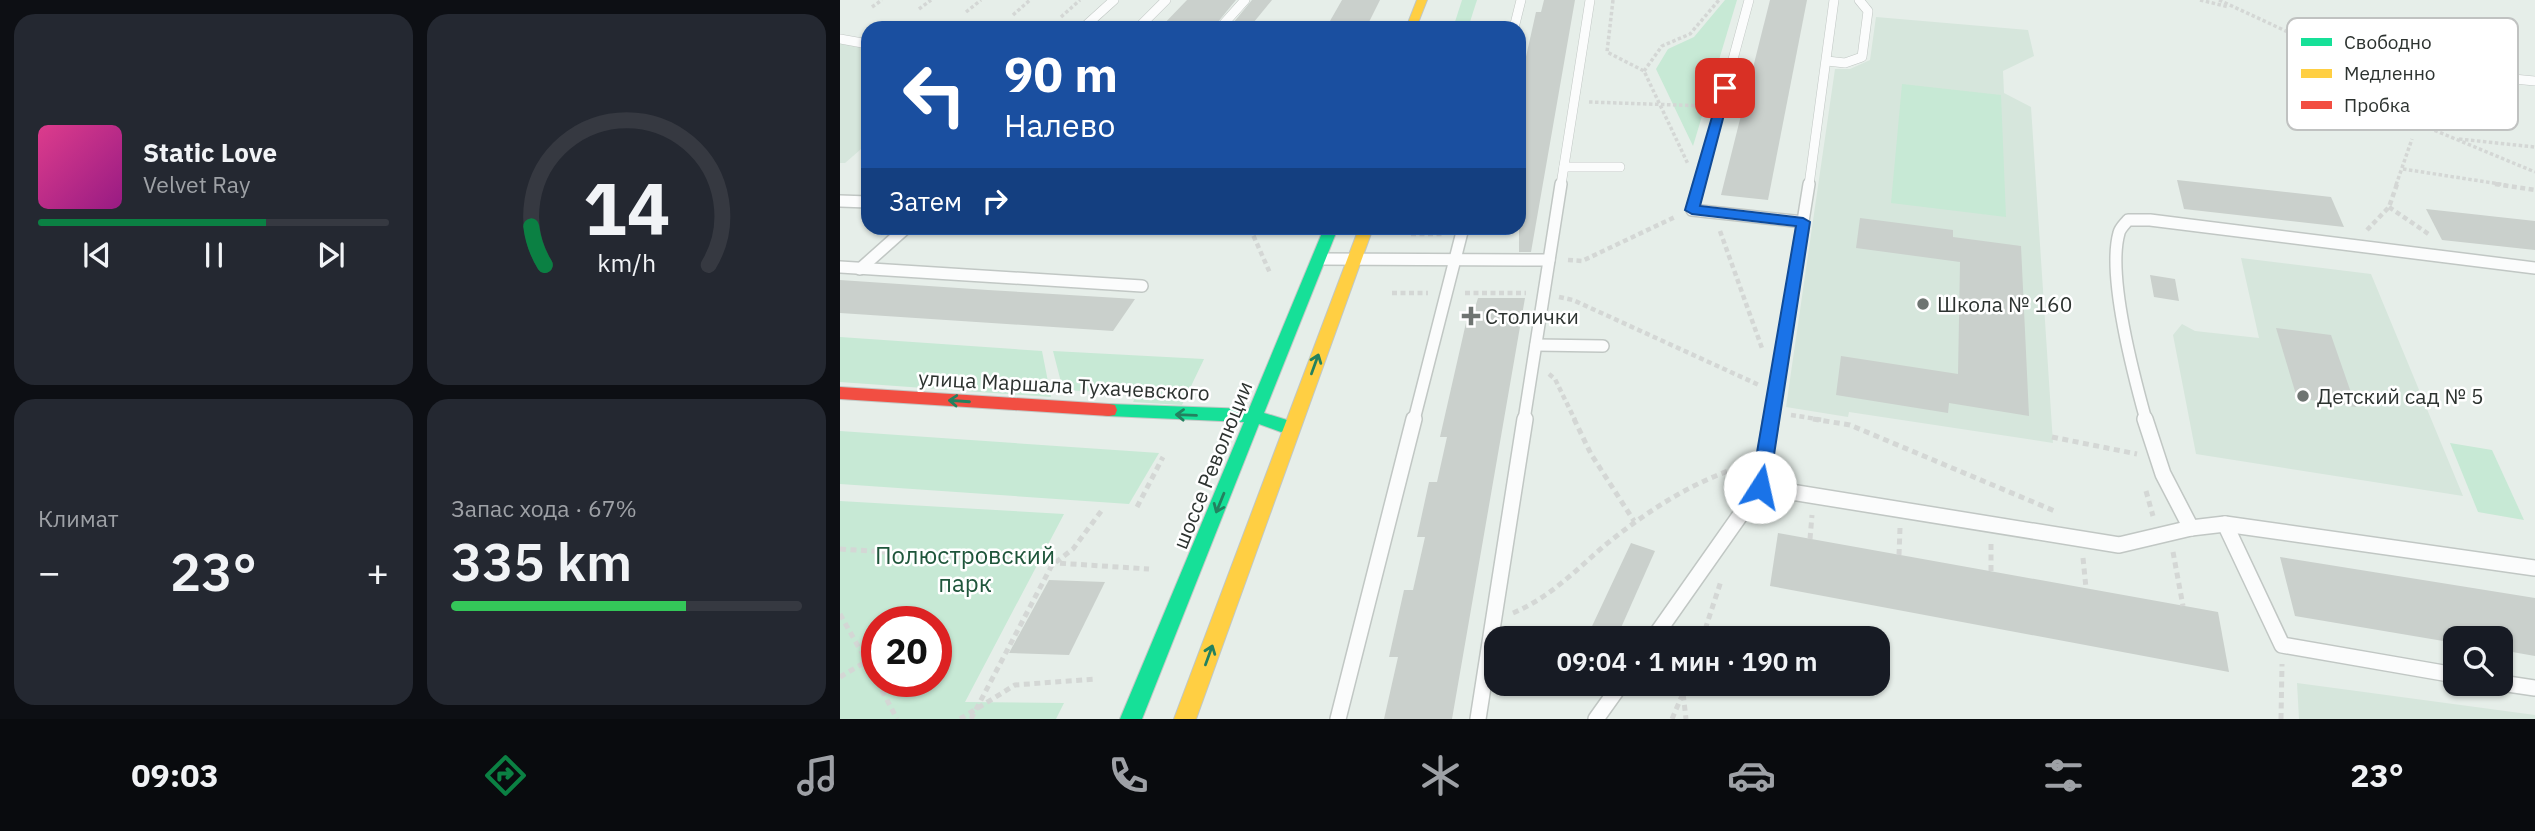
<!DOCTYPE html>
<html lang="ru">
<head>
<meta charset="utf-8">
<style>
	:root { --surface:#171b24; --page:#242831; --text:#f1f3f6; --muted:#9ea1a6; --line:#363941; --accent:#0b8043 }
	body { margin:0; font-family:"IBM Plex Sans",sans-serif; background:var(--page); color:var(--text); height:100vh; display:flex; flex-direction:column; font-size:26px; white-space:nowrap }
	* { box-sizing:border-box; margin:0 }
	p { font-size:23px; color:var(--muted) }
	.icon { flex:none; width:38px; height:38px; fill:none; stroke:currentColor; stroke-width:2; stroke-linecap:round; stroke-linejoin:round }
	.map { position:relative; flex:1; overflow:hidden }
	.panel { display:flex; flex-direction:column; gap:14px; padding:14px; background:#0d0f14; width:840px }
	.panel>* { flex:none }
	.guide { position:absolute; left:21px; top:21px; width:665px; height:214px; border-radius:21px; box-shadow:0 2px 5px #0004; background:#1a4fa0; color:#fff; overflow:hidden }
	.buttons { position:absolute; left:1603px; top:626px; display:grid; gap:14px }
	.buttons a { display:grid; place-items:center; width:70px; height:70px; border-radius:14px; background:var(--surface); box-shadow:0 2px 5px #0004; font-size:35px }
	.speed { position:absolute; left:21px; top:606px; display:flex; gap:14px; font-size:35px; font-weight:700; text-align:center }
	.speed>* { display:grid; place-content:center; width:91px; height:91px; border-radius:50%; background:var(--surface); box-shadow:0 2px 5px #0004; line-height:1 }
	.speed .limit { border:10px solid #d22; background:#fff; color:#111 }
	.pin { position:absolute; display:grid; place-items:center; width:60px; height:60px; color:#fff; margin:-30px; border-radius:14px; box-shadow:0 4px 10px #0006 }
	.me { position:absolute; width:77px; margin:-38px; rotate:10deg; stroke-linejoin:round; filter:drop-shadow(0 0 5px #0008) }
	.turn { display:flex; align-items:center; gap:24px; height:147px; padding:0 28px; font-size:32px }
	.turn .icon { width:91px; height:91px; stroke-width:2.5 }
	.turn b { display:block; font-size:49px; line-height:60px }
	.then { display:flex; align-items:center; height:66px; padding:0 28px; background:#0003; gap:14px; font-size:26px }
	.big { font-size:52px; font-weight:600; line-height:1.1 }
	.panel .card { flex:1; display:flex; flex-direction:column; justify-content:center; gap:10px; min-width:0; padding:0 24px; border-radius:21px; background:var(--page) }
	.panel .dial { align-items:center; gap:0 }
	.dial svg { height:182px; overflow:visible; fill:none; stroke:var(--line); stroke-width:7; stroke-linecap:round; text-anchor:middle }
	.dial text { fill:var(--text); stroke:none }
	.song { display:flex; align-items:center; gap:21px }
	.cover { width:84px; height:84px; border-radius:10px; background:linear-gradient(135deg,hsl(330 70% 55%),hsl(310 70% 35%)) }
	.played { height:7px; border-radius:4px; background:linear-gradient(90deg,var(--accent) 65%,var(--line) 65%) }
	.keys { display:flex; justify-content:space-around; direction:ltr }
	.heat { display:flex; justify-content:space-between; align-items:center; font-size:38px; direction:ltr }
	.charge { height:10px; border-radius:5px; background:linear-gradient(90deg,#34c759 67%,var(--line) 0) }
	.panel .tiles { flex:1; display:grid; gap:14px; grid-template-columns:repeat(2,1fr) }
	.trip { position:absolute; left:644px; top:626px; width:406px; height:70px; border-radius:21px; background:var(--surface); box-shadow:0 2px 5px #0004; font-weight:600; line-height:70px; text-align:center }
	.tab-bar { display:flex; height:112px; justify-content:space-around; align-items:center; background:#090b0e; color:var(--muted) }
	.tab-bar .icon { width:49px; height:49px }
	.tab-bar .current { color:var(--accent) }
	.tab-bar b { font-size:32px; color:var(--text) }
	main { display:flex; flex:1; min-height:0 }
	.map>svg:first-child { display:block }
	.built { fill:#d6e6dc }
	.green { fill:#c7e9d5; fill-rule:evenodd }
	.building { fill:#cad0cc }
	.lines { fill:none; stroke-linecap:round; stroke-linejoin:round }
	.lane-far2-casing { stroke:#c1c7c4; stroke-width:10 }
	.lane-far1-casing { stroke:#c1c7c4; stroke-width:14 }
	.lane-casing { stroke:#c1c7c4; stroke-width:18 }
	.fast-casing { stroke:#c1c7c4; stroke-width:2 }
	.slow-casing { stroke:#c1c7c4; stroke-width:2 }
	.jam-casing { stroke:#c1c7c4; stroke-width:2 }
	.path-far2 { stroke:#d4d7d5; stroke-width:3.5; stroke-dasharray:3.5 2.5; stroke-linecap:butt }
	.path-far1 { stroke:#d4d7d5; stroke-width:4.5; stroke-dasharray:5 3.5; stroke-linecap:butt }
	.path { stroke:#d4d7d5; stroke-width:5; stroke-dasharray:6 4.5; stroke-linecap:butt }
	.lane-far2 { stroke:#fbfcfc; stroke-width:9 }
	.lane-far1 { stroke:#fbfcfc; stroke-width:11 }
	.lane { stroke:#fbfcfc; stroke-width:15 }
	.fast { fill:#16e098; fill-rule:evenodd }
	.slow { fill:#ffcf43; fill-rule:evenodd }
	.jam { fill:#f24e42; fill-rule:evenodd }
	.oneway { stroke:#23815f }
	.route { fill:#1a73e8; stroke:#114b97; stroke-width:2 }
	.poi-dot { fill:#6e7471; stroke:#fff; stroke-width:2.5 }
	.labels { text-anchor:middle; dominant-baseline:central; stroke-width:5; stroke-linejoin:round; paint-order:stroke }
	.poi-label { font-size:21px; fill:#2d3330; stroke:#fff; text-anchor:start }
	.street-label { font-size:21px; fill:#2d3330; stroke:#fff }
	.near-park-label { font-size:24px; fill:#1f563b; stroke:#fff }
	.key { fill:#fff; stroke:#c0c2c1; stroke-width:2 }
	.key-label { font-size:19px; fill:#2d3330 }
</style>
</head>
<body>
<main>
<section class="panel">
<div class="tiles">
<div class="card">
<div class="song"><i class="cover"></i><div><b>Static Love</b><p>Velvet Ray</p></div></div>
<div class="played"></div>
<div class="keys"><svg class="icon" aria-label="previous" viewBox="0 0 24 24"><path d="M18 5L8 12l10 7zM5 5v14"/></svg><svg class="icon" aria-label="pause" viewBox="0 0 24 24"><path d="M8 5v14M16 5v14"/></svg><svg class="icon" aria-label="next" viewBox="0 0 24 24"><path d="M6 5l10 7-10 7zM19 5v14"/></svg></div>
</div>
<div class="card dial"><svg viewBox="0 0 100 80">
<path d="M14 69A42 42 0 1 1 86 69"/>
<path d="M14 69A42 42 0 0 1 8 52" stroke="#0b8043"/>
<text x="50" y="56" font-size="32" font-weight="700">14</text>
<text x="50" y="72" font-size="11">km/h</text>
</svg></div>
<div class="card"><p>Климат</p>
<div class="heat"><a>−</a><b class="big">23°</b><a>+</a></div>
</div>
<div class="card"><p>Запас хода · 67%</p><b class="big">335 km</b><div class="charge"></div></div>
</div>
</section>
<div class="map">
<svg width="1695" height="719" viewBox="0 0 1695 719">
	<rect width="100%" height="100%" fill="#e6eee9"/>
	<!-- built -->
	<g class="built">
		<path d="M 1036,17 L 1188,30 L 1194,56 L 1163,71 L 1164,93 L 1191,107 L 1213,443 L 1009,412 L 1008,417 L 946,407 L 995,69 L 1010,69 L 1030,60 Z"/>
		<path d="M 0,43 L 14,45 L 28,51 L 28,143 L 5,163 L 0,163 Z"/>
		<path d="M 1401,258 L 1531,274 L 1623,496 L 1356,454 L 1333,335 L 1342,324 L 1355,331 L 1419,338 Z"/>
		<path d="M 1457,683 L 1695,715 L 1695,719 L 1459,719 Z"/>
	</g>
	<!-- green -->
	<g class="green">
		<path d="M 622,0 L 637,0 L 628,28 L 613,28 Z"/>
		<path d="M 885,0 L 897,0 L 853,146 L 816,69 L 828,49 L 854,37 Z"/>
		<path d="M 1062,84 L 1161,95 L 1166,217 L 1051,203 Z"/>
		<path d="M 0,337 L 202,351 L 211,397 L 0,382 Z"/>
		<path d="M 213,351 L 364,359 L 342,405 L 293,402 L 297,394 L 223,390 Z"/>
		<path d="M 0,431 L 319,453 L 289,504 L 0,484 Z"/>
		<path d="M 1610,443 L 1652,450 L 1684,520 L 1638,512 Z"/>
		<path d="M 0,501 L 224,514 L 125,702 L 224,703 L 216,719 L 0,719 ZM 37,621 L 96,621 L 96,681 L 37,681 Z"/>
	</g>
	<!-- building -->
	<g class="building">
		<path d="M 347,0 L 396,0 L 373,28 L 320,28 Z"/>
		<path d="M 412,0 L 432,0 L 409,28 L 389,28 Z"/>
		<path d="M 502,0 L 540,0 L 526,28 L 486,28 Z"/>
		<path d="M 704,0 L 735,0 L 691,252 L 679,252 L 679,88 L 696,12 L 701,12 Z"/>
		<path d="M 930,0 L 967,0 L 928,200 L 881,195 Z"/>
		<path d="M 1337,180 L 1491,197 L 1504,227 L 1344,209 Z"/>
		<path d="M 1586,209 L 1695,221 L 1695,250 L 1602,240 Z"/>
		<path d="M 1020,218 L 1113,230 L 1113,237 L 1181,246 L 1189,416 L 1109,403 L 1108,413 L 996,395 L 1001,356 L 1118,374 L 1120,262 L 1016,248 Z"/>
		<path d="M 1310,275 L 1335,279 L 1339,301 L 1314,297 Z"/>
		<path d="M 0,280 L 148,290 L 295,299 L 273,331 L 0,313 Z"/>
		<path d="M 638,298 L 685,298 L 612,719 L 544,719 L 558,657 L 549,657 L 564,590 L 573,590 L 585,537 L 577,537 L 589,482 L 597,482 L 607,437 L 600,437 L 628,314 L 633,314 Z"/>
		<path d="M 1436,328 L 1491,335 L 1516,407 L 1457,398 Z"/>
		<path d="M 938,533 L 1378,612 L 1389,672 L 930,586 Z"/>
		<path d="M 791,543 L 815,551 L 776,639 L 746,639 Z"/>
		<path d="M 1440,557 L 1695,598 L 1695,656 L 1661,650 L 1661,639 L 1615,639 L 1615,643 L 1455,616 Z"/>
		<path d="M 209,580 L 265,582 L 229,655 L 169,653 Z"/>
	</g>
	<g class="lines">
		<defs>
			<g id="lane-far2">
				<path d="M 243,28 L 274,0"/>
				<path d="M 298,28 L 326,0"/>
				<path d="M 380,28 L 405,0"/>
				<path d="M 674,28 L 681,0"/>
				<path d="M 1465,34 L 1471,45 L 1569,114 L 1576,123 L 1553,121"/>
				<path d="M 0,39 L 28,44"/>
				<path d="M 987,61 L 1005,63 L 1022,57 L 1028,11 L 1019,0"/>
				<path d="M 1494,62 L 1695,81"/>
				<path d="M 724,167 L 780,167"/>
				<path d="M 721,185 L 750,0"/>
				<path d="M 859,185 L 909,0"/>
				<path d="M 969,185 L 994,0"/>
			</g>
			<g id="lane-far1">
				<path d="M 859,184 L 852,210 L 963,222"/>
				<path d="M 0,201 L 28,202"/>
				<path d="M 479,259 L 709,260"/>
				<path d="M 0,267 L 302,286"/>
				<path d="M 20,269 L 66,228"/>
				<path d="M 696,345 L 763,346"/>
				<path d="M 574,420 L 623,228"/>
				<path d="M 684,420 L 721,184"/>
				<path d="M 931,420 L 969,184"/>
				<path d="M 1306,420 C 1294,377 1267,275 1279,233 C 1280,228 1285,224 1288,220 L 1310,220 L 1695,268"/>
			</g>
			<g id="lane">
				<path d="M 1305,419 L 1323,474 L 1351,528"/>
				<path d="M 920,487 L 1279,545 L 1351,528 L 1385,524 L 1695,568"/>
				<path d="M 1385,524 L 1442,645 L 1615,675"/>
				<path d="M 813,639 L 920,487 L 931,419"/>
				<path d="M 1661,683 L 1695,688"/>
				<path d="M 498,719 L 574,419"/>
				<path d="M 638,719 L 685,419"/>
				<path d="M 756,719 L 781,684"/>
			</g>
			<path id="fast" d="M 484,228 L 498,228 L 424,413 L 447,420 L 449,425 L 447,430 L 441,432 L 419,424 L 302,719 L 280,719 L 404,422 L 269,416 L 263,415 L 261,410 L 263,405 L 269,404 L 409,409 Z"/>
			<g id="slow">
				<path d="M 577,0 L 587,0 L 576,28 L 566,28 Z"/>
				<path d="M 519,228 L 533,228 L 356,719 L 334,719 Z"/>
			</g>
			<path id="jam" d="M 0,387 L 269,404 L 275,405 L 277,410 L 275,415 L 269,416 L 0,399 Z"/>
		</defs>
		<!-- lane-far2 casing -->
		<use href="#lane-far2" class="lane-far2-casing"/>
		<!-- lane-far1 casing -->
		<use href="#lane-far1" class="lane-far1-casing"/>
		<!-- lane casing -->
		<use href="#lane" class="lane-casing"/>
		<!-- fast casing -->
		<use href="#fast" class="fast-casing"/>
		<!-- slow casing -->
		<use href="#slow" class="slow-casing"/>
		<!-- jam casing -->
		<use href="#jam" class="jam-casing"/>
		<!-- path-far2 -->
		<g class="path-far2">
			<path d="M 773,0 L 767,52 L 804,71 L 848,164"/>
			<path d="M 1360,0 L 1389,7"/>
			<path d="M 1379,0 L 1448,32"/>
			<path d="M 32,7 L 42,0"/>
			<path d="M 79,9 L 91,0"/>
			<path d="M 126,12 L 141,0"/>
			<path d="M 173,15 L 190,0"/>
			<path d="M 221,17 L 240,0"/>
			<path d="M 804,71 L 822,46 L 850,34 L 879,0"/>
			<path d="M 749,102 L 866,106"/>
			<path d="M 1589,128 L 1695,172"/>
			<path d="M 1619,139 L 1695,147"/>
			<path d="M 1563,169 L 1666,185"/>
			<path d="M 1556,185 L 1572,139"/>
		</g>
		<!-- path-far1 -->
		<g class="path-far1">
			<path d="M 1655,184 L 1695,190"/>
			<path d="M 1549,207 L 1590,235"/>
			<path d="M 410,228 L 430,273"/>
			<path d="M 1527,230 L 1549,207 L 1557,184"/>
			<path d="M 880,231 L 923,351"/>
			<path d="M 571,234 L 603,234"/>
			<path d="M 728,260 L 742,261 L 835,217"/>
			<path d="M 552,293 L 588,293"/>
			<path d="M 625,293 L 686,293"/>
			<path d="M 719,297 L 733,300 L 919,385"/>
			<path d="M 709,374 L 715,379 L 735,420"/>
			<path d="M 951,415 L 983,420"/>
		</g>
		<!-- path -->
		<g class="path">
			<path d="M 734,419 L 751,454 L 794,521"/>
			<path d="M 973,419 L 1010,425 L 1217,512"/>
			<path d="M 1212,437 L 1297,454"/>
			<path d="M 1306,491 L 1313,516"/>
			<path d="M 297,507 L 323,457"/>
			<path d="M 970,539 L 972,515"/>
			<path d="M 1151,544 L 1151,571"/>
			<path d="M 0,549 L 309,569"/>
			<path d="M 1333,552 L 1343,606"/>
			<path d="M 1059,555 L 1060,528"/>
			<path d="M 1243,558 L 1246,588"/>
			<path d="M 673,613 C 709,598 735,571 764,546 C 806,512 851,482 903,466"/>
			<path d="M 0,614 L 37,680"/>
			<path d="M 862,639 L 881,581"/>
			<path d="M 0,677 L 27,661"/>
			<path d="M 37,681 L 57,719"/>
			<path d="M 842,684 L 846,719"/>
			<path d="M 120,719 L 175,685 L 256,679"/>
			<path d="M 131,719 L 212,565 L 233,549 L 262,510"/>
			<path d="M 832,719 L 847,684"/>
			<path d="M 1441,719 L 1442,664"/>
		</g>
		<!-- lane-far2 -->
		<use href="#lane-far2" class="lane-far2"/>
		<!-- lane-far1 -->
		<use href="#lane-far1" class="lane-far1"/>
		<!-- lane -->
		<use href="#lane" class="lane"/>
		<!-- fast -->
		<use href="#fast" class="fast"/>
		<!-- slow -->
		<use href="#slow" class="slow"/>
		<!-- jam -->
		<use href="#jam" class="jam"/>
	</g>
	<!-- one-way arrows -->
	<defs><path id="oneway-shaft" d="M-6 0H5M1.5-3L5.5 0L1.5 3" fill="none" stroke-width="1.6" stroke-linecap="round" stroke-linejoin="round" transform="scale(1.75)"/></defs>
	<g class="oneway">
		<use href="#oneway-shaft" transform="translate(475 364) rotate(-70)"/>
		<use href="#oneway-shaft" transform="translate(119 401) rotate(-176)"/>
		<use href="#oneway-shaft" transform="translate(346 415) rotate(-178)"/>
		<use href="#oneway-shaft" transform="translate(380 503) rotate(112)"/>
		<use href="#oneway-shaft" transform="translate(369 655) rotate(-70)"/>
	</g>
	<!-- route -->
	<path class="route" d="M 881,86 L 891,88 L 860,206 L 963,218 L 970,222 L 929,487 L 920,495 L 911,487 L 956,226 L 852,214 L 845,210 Z"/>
	<!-- markers -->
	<g class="poi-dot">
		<circle cx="1083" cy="304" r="7"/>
		<path d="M627.5 305.5h7v7h7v7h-7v7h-7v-7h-7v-7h7z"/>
		<circle cx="1463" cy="396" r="7"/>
	</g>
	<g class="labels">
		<!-- poi labels -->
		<g class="poi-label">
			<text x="1097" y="304">Школа № 160</text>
			<text x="645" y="316">Столички</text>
			<text x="1477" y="396">Детский сад № 5</text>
		</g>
		<!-- street labels -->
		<g class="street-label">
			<text transform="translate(224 385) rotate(3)">улица Маршала Тухачевского</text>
			<text transform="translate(372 465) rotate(-68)">шоссе Революции</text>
		</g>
		<!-- near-park labels -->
		<g class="near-park-label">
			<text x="125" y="555">Полюстровский<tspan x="125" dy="28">парк</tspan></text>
		</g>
	</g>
	<!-- legend -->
	<rect x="1447" y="18" width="231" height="112" rx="10" class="key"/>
	<rect x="1461" y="38" width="31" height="8" fill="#16e098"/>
	<rect x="1461" y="69" width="31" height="9" fill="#ffcf43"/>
	<rect x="1461" y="101" width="31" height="8" fill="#f24e42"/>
	<g class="key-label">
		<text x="1504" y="49">Свободно</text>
		<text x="1504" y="80">Медленно</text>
		<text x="1504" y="112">Пробка</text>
	</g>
</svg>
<div class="buttons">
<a><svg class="icon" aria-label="search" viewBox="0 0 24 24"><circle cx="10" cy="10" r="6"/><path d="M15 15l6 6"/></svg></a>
</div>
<div class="speed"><div class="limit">20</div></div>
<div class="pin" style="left:885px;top:88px;background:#d93025"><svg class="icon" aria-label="arrive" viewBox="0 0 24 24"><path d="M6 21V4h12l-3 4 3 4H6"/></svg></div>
<svg class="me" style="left:920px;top:487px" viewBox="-20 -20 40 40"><circle r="19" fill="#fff"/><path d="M0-13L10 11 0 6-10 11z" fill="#1a73e8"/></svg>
<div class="trip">09:04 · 1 мин · 190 m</div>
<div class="guide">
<div class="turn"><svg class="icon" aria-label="left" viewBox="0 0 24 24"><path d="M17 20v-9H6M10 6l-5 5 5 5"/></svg><div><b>90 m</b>Налево</div></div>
<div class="then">Затем<svg class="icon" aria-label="right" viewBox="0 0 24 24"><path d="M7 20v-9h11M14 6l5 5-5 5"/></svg></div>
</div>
</div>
</main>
<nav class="tab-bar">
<b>09:03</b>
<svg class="icon current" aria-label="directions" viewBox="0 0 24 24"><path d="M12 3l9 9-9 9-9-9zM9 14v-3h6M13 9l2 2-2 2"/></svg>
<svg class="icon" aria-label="music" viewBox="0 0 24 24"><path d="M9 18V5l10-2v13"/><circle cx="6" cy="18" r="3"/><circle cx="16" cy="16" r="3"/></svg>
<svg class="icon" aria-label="phone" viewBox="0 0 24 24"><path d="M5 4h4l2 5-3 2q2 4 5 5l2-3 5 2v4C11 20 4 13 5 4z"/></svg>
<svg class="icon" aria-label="climate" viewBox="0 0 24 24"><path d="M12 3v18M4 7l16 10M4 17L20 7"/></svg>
<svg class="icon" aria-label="car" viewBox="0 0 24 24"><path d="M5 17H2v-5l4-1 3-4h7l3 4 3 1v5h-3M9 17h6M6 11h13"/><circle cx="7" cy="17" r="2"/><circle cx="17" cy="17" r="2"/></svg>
<svg class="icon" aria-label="filters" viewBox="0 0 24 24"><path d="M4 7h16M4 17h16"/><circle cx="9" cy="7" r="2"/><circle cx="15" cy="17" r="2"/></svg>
<b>23°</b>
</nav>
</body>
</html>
